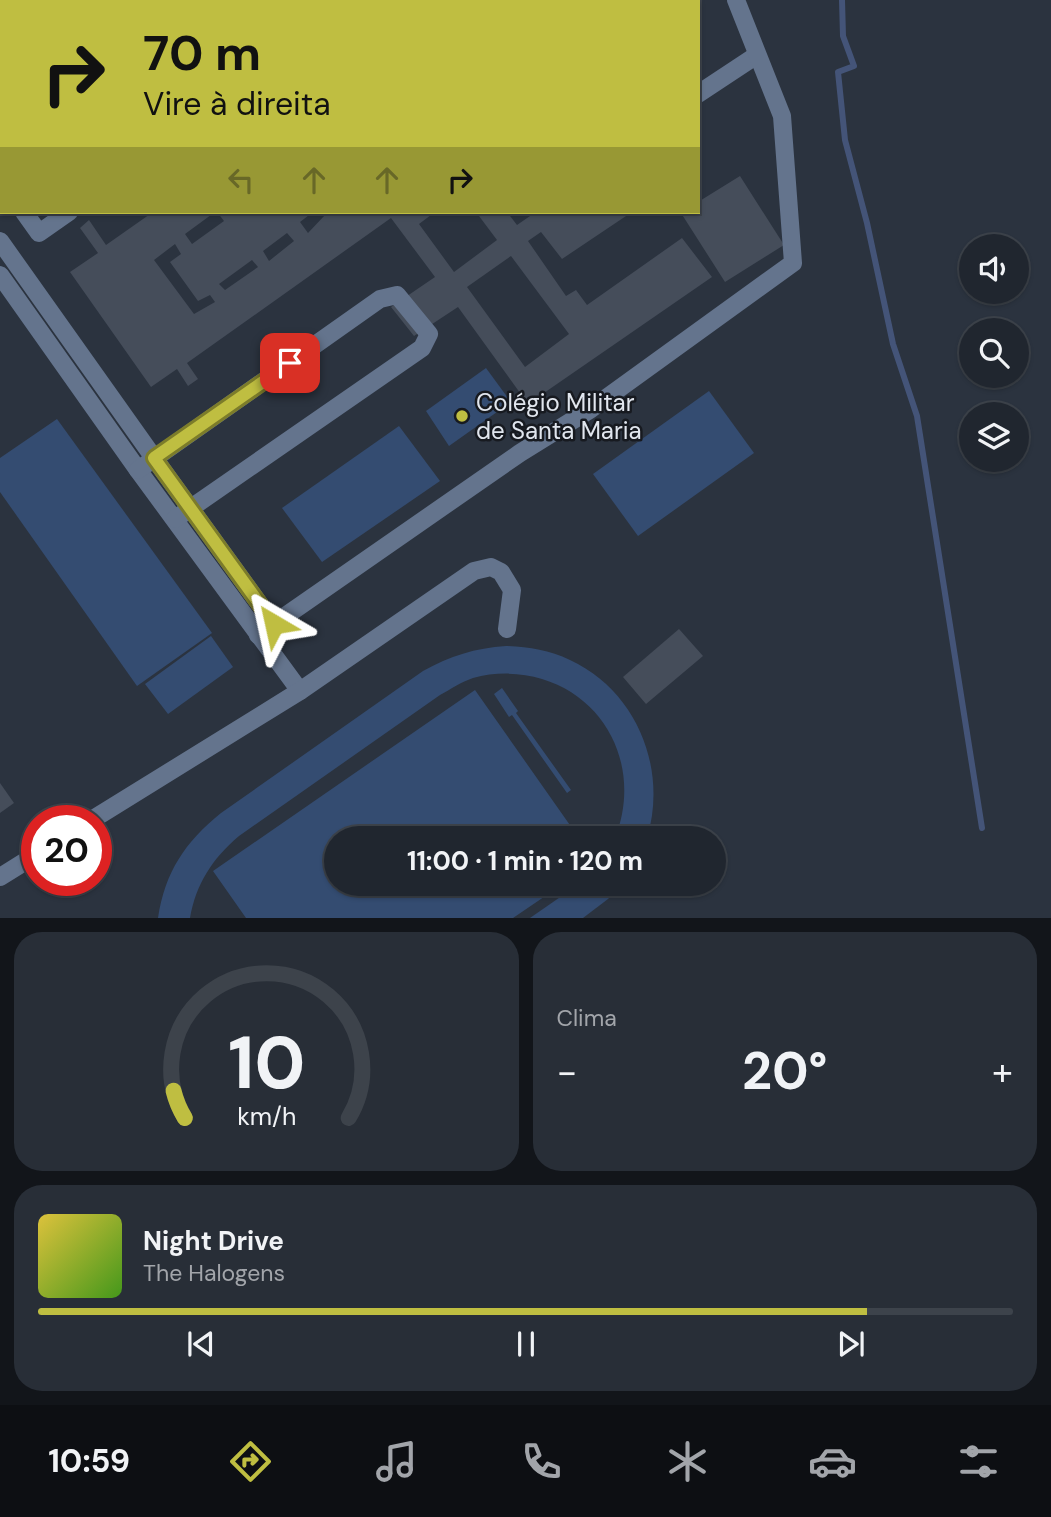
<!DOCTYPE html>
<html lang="pt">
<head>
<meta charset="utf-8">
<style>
	:root { --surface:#20262f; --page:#282e37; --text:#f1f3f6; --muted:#a2a5aa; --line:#3d434b; --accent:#bfbe41 }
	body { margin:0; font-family:"DM Sans",sans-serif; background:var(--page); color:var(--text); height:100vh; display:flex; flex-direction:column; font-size:26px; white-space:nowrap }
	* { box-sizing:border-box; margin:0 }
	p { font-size:23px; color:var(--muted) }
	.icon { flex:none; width:38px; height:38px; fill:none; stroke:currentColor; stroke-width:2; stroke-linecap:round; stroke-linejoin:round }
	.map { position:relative; height:918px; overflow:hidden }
	.panel { display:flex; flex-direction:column; gap:14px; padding:14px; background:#12151a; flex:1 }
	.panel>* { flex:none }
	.top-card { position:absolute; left:0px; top:0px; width:700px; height:214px; box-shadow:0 2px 5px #0004,0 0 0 2px var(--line); background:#bfbe41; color:#111; overflow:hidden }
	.buttons { position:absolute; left:959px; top:234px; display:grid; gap:14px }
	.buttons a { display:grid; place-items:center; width:70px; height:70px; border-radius:50%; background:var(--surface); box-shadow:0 2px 5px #0004,0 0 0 2px var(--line); font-size:35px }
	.speed { position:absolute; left:21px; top:805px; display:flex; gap:14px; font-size:35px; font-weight:700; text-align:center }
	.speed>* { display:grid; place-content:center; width:91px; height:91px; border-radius:50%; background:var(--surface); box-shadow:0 2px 5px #0004,0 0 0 2px var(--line); line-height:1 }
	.speed .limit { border:10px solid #d22; background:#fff; color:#111 }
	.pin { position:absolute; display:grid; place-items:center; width:60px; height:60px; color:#fff; margin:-30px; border-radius:14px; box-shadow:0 4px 10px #0006 }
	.me { position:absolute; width:77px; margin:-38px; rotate:324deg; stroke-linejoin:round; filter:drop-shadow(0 0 5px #0008) }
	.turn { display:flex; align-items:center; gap:24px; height:147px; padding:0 28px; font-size:32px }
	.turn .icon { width:91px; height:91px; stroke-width:2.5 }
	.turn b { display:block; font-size:49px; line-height:60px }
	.lanes { display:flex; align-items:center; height:66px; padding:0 28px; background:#0003; justify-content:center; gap:35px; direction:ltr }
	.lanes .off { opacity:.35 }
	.big { font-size:52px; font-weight:700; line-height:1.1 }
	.panel .widget { flex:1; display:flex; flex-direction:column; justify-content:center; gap:10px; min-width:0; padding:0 24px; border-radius:28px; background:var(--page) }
	.panel .dial { align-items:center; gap:0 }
	.dial svg { height:182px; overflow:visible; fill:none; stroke:var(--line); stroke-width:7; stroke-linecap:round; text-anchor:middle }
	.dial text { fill:var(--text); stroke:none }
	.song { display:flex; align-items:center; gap:21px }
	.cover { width:84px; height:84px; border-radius:10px; background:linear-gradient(135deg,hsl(50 70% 55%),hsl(100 70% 35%)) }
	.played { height:7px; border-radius:4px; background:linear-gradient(90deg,var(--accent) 85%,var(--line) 85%) }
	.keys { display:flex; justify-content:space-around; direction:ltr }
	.heat { display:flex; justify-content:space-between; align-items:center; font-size:38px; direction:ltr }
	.panel .tiles { flex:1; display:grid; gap:14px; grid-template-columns:1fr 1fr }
	.widget:last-child { grid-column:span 2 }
	.trip { position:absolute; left:324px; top:826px; width:402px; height:70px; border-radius:35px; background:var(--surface); box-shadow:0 2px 5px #0004,0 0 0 2px var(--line); font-weight:700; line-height:70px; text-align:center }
	.tabs { display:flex; height:112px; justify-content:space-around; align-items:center; background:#0d0f13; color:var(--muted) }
	.tabs .icon { width:49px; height:49px }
	.tabs .active { color:var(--accent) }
	.tabs b { font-size:32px; color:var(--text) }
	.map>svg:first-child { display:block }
	.green { fill:#344c71 }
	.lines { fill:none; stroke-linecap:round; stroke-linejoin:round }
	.stream { stroke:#445478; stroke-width:6 }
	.building { fill:#454d5a; fill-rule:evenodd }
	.minor { stroke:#64748d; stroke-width:18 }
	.route-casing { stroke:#7c7c2a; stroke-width:18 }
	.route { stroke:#bfbe41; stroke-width:12 }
	.poi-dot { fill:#bfbe41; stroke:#171a20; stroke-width:2.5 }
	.labels { text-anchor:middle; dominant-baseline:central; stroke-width:5; stroke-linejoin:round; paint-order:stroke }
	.poi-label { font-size:24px; fill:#e1e6ee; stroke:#171a20; text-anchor:start }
</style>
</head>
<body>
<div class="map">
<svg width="1051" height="919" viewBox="0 0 1051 919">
	<rect width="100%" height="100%" fill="#2b333f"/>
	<!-- green -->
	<g class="green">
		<path d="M 486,368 L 511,402 L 449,446 L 426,411 Z"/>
		<path d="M 709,391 L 754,453 L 638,536 L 593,474 Z"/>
		<path d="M 57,419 L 212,633 L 137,686 L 0,492 L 0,458 Z"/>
		<path d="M 399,426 L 440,481 L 322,562 L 282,508 Z"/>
		<path d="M 211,636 L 233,667 L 168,714 L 145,684 Z"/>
		<path d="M 506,646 C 528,647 549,650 570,660 C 637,691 668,769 647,838 L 615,838 C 641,773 611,700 542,679 C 520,672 495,672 473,678 C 461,682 451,689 440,695 L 239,836 C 212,859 196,884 190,918 L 158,918 C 165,872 185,842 221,813 L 423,671 C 450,656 475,648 506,646 Z"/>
		<path d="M 502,688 L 518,711 L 516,713 L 571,790 L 567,793 L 512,715 L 509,717 L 494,694 Z"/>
		<path d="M 475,690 L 579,838 L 336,838 L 336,884 L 563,884 L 513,918 L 246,918 L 213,871 Z"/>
		<path d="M 579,884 L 623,884 L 608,899 L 583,918 L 530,918 Z"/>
	</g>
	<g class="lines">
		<!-- stream -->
		<path class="stream" d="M 842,0 L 843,36 L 854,66 L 838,72 L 845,140 L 867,223 L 893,344 L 917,416 L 982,828"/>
	</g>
	<!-- building -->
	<g class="building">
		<path d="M 740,176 L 784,245 L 725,282 L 681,213 L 684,212 L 698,212 L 698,202 Z"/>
		<path d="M 153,212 L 215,212 L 185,234 L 192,244 L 224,221 L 217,212 L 234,212 L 236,213 L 238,212 L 313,212 L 300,222 L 308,233 L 325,215 L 323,212 L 435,212 L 419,224 L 454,272 L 497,240 L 476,212 L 507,212 L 517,225 L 530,216 L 526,212 L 632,212 L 562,259 L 541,232 L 528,241 L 566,296 L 576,290 L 587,305 L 682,238 L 712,277 L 528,404 L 458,307 L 414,336 L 391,307 L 435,277 L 391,218 L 187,363 L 198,379 L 188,386 L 177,369 L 151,387 L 70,272 L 98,253 L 80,228 L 89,220 L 106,245 ZM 287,233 L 294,241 L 269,261 L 263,251 ZM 175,244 L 181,254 L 170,262 L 198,301 L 210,295 L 215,302 L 194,314 L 154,260 ZM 511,256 L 569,334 L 525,367 L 467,287 ZM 252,260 L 258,267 L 225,290 L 219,284 Z"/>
		<path d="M 679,629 L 703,656 L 646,704 L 623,677 Z"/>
		<path d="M 0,783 L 14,803 L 0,813 Z"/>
	</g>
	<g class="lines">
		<!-- minor -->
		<g class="minor">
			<path d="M 156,2 L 158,0"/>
			<path d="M 698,94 L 757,55"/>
			<path d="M 0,113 L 2,112"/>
			<path d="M 0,148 L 2,150"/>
			<path d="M 0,180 L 2,182"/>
			<path d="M 24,212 L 39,233 L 69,212"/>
			<path d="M 0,241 L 154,458 L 274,624"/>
			<path d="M 0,275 L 138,470 L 300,691"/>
			<path d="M 138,470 L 380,299 L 397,295 L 429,334 L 422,348 L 175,519"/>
			<path d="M 258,635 L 520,453 L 591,409 L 793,263 L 782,116 L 736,0"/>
			<path d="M 90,821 L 300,691 L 474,571 L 491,567 L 501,572 L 512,590 L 507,629"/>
			<path d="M 0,877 L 37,854"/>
		</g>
	</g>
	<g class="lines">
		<defs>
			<path id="route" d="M 274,624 L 154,458 L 290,363"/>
		</defs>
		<!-- route casing -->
		<use href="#route" class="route-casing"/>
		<!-- route -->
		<use href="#route" class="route"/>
	</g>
	<!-- markers -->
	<circle class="poi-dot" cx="462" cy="416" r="7"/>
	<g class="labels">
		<!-- poi labels -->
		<g class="poi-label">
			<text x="476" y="402">Colégio Militar<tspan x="476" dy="28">de Santa Maria</tspan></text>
		</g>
	</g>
</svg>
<div class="buttons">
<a><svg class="icon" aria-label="sound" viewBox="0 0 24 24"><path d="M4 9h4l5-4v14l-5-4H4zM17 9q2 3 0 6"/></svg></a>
<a><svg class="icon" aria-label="search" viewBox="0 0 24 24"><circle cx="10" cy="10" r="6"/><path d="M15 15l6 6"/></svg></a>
<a><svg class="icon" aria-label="layers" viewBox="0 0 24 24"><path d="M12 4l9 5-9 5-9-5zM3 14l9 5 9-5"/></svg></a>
</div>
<div class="speed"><div class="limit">20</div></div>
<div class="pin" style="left:290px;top:363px;background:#d93025"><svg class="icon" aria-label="arrive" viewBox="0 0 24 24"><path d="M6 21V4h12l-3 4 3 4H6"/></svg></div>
<svg class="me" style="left:274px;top:624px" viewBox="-20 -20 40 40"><path d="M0-17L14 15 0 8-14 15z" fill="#bfbe41" stroke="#fff" stroke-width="4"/></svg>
<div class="trip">11:00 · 1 min · 120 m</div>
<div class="top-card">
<div class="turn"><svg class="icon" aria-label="right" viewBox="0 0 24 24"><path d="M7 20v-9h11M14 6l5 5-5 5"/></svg><div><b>70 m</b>Vire à direita</div></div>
<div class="lanes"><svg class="icon off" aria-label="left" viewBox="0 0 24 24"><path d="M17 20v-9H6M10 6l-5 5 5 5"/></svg><svg class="icon off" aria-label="ahead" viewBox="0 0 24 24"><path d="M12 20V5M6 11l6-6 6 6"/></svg><svg class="icon off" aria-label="ahead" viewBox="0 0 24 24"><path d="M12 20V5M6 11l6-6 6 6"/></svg><svg class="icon" aria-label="right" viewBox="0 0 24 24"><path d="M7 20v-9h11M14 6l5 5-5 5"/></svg></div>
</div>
</div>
<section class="panel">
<div class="tiles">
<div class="widget dial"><svg viewBox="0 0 100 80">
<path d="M14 69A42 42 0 1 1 86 69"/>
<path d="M14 69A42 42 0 0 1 9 57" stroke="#bfbe41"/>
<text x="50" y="56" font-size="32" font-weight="700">10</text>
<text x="50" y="72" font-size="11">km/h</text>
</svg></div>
<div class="widget"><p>Clima</p>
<div class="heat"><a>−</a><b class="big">20°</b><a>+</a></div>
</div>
<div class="widget">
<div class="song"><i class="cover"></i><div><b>Night Drive</b><p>The Halogens</p></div></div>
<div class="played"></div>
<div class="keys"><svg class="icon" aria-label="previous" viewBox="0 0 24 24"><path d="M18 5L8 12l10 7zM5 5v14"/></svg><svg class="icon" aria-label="pause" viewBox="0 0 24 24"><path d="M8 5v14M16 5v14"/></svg><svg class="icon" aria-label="next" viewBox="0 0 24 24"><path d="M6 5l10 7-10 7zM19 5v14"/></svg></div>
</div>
</div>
</section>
<nav class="tabs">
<b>10:59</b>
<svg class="icon active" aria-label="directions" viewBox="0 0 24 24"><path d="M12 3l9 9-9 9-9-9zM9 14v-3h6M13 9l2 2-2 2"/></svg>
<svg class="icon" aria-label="music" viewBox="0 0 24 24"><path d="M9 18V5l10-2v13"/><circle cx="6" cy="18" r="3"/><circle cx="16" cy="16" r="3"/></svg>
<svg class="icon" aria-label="phone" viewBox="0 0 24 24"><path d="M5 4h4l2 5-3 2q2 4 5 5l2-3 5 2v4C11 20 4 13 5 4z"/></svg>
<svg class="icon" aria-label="climate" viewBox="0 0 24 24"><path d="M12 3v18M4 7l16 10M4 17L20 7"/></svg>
<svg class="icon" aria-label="car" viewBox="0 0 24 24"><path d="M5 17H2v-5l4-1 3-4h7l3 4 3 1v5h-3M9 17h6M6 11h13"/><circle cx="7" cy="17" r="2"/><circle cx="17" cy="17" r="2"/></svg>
<svg class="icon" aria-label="filters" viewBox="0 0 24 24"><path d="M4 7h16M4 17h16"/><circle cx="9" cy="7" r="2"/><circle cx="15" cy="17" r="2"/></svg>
</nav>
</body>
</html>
